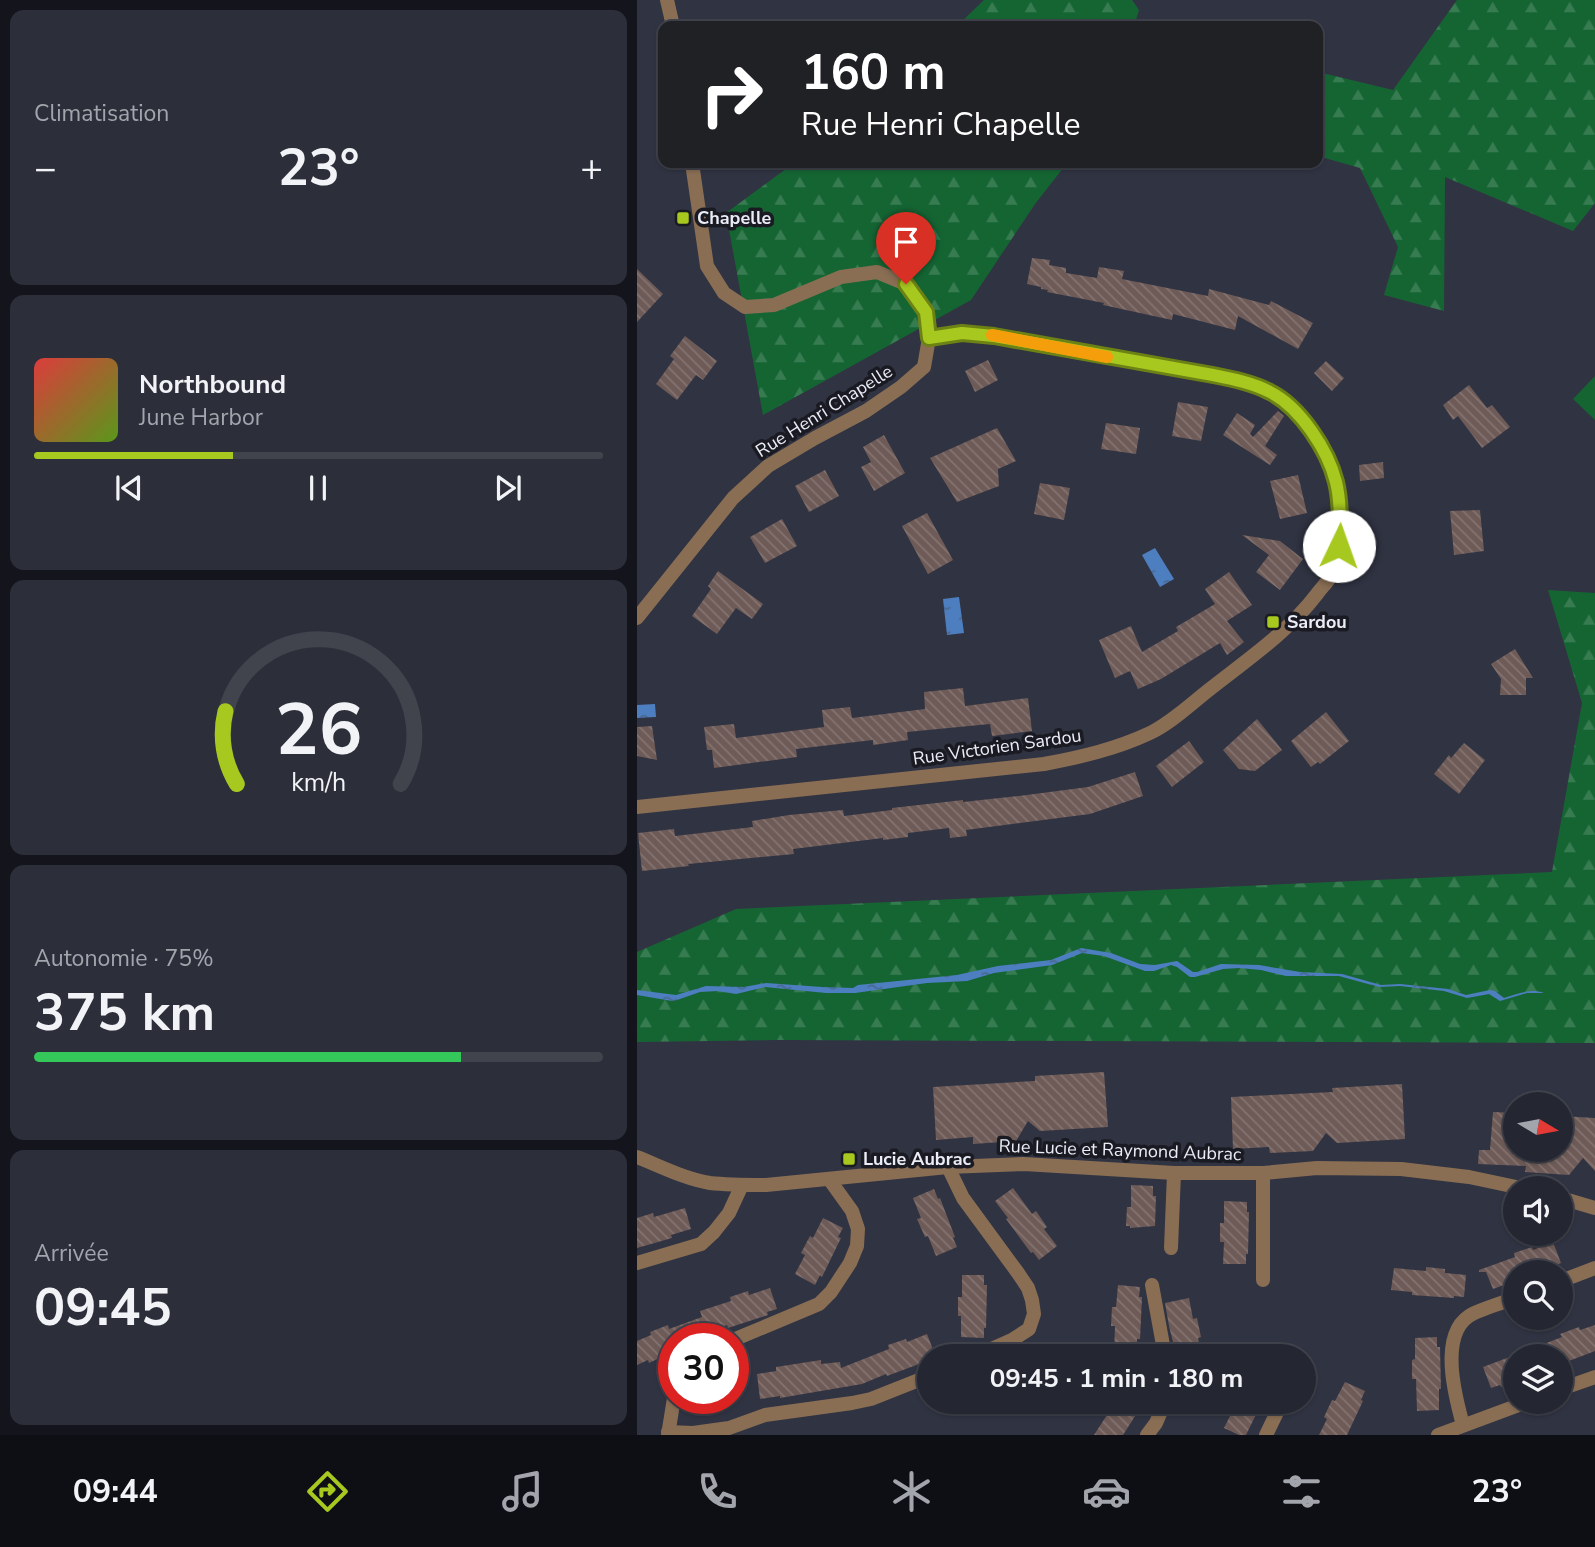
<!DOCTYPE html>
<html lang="fr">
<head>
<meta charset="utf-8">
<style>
	:root { --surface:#242632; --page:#2c2e3a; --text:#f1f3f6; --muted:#a3a5ac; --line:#41434d; --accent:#a7c81f }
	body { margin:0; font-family:"Nunito Sans",sans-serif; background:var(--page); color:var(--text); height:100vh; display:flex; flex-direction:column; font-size:26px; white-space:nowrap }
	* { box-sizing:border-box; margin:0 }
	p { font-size:23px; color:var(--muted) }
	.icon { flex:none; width:38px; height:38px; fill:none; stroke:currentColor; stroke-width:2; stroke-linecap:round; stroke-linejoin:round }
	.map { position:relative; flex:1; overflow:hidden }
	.details { display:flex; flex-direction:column; gap:10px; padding:10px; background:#14151c; width:637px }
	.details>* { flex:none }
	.hud { position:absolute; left:21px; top:21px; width:665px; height:147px; border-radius:14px; box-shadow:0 2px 5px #0004,0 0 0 2px var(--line); background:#202124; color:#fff; overflow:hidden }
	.needle { width:46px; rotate:100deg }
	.buttons { position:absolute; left:866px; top:1092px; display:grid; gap:14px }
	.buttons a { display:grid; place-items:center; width:70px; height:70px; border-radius:50%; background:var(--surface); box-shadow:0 2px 5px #0004,0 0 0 2px var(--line); font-size:35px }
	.speed { position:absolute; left:21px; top:1323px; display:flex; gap:14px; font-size:35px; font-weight:700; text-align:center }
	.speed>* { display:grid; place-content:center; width:91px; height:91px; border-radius:50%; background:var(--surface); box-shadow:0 2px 5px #0004,0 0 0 2px var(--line); line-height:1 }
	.speed .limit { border:10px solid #d22; background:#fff; color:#111 }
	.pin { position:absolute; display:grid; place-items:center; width:60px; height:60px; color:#fff; margin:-72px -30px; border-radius:50% 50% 50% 0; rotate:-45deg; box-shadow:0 0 7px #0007 }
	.pin .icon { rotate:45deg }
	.me { position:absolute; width:77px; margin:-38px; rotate:3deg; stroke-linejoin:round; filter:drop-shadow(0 0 5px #0008) }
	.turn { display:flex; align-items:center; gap:24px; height:147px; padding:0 28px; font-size:32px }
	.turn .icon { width:91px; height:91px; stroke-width:2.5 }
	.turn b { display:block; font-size:49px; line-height:60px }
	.big { font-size:52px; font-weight:700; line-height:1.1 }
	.details .tile { flex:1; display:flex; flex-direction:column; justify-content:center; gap:10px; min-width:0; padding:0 24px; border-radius:14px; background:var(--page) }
	.details .dial { align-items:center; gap:0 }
	.dial svg { height:182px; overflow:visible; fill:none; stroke:var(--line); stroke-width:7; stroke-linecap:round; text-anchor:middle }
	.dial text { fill:var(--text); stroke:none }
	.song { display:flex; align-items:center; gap:21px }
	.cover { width:84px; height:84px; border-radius:10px; background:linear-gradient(135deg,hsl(0 70% 55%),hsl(90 70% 35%)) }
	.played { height:7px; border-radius:4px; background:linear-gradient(90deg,var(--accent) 35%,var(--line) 35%) }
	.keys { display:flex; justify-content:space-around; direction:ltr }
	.heat { display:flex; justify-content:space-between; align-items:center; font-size:38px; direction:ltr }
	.charge { height:10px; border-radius:5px; background:linear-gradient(90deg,#34c759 75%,var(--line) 0) }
	.trip { position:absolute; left:280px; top:1344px; width:399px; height:70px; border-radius:35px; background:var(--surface); box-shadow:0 2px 5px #0004,0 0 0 2px var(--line); font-weight:700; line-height:70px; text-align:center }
	.menu { display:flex; height:112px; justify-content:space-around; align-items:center; background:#0e0f14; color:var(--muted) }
	.menu .icon { width:49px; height:49px }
	.menu .active { color:var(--accent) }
	.menu b { font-size:32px; color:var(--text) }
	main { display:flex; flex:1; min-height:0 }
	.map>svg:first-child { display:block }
	.forest { fill:url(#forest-firs) }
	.pitch { fill:#156533 }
	.water { fill:url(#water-ripples) }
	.building { fill:url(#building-back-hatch) }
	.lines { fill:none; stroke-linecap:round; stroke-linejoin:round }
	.minor { stroke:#896e54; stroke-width:14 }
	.route-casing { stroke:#6d8214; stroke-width:18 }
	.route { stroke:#a7c81f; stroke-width:12 }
	.slow { stroke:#f59e0b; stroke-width:12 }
	.poi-dot { fill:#a7c81f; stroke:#1a1b22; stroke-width:2.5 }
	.labels { text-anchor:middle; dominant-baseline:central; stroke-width:7; stroke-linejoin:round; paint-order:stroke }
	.poi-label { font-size:18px; font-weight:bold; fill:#eaecf6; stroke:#1a1b22; text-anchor:start }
	.street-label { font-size:18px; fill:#eaecf6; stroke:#1a1b22 }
</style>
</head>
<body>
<main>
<section class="details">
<div class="tile"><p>Climatisation</p>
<div class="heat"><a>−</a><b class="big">23°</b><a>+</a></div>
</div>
<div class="tile">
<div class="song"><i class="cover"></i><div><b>Northbound</b><p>June Harbor</p></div></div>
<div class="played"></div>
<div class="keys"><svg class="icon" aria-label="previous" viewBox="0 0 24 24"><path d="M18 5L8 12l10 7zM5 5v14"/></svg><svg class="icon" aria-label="pause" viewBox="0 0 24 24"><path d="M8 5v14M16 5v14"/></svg><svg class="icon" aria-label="next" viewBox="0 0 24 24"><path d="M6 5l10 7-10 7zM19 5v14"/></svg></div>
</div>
<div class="tile dial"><svg viewBox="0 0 100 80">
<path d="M14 69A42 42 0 1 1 86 69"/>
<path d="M14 69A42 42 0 0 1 9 37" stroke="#a7c81f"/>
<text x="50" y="56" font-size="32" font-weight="700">26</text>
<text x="50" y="72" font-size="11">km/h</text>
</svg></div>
<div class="tile"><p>Autonomie · 75%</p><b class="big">375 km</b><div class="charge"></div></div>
<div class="tile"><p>Arrivée</p><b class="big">09:45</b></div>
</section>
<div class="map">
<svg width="958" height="1435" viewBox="0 0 958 1435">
	<defs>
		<pattern id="forest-firs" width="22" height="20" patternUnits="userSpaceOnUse" patternTransform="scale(1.75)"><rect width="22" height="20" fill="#156533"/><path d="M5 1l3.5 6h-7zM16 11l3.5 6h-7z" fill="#377b51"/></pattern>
		<pattern id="water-ripples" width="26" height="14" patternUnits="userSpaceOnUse" patternTransform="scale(1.75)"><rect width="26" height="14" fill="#4d7ec0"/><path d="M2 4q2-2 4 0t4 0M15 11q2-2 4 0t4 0" fill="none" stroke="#4a6891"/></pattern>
		<pattern id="building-back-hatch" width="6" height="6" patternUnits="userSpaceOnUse" patternTransform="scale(1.75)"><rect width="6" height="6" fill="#6e5b57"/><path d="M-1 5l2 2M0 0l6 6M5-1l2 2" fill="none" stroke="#837370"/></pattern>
	</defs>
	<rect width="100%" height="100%" fill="#303342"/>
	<!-- forest -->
	<g class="forest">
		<path d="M 347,0 L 495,0 L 502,10 L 497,26 L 320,26 Z"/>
		<path d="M 820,0 L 958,0 L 958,203 L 936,231 L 808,177 L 807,311 L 747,295 L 761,247 L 723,168 L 681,156 L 681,72 L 756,90 Z"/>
		<path d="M 157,163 L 430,163 L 398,204 L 334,300 L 126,415 L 89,213 Z"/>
		<path d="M 911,590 L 958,593 L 958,1043 L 143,1040 L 0,1042 L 0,952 L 99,909 L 915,872 L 945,703 Z"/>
	</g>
	<!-- pitch -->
	<path class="pitch" d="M 958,376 L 958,420 L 936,399 Z"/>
	<!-- water -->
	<g class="water">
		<path d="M 518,548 L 537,579 L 523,587 L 505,555 Z"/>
		<path d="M 322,597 L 327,633 L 310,635 L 306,599 Z"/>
		<path d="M 18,704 L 19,717 L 0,718 L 0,705 Z"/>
		<path d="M 444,948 L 474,953 L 503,964 L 518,965 L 540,961 L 556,972 L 560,972 L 584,964 L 622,965 L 663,972 L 705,974 L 744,985 L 763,984 L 811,989 L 829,995 L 853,990 L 858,991 L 867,998 C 880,994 893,988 907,993 L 890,993 L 863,1001 L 852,994 L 830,998 L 807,991 L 763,986 L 742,987 L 702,976 L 649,976 L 624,970 L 602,968 L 586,969 L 558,977 L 553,977 L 540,967 L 534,965 L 517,971 L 508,971 L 467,956 L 445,953 L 415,965 L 357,973 L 330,981 L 290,983 L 218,993 L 189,993 L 128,987 L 99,994 L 81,991 L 63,992 L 40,1000 L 35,1001 L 0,995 L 0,990 L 39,995 L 69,986 L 107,987 L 129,983 L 185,987 L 216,988 L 221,985 L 320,975 L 361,966 L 414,960 Z"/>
	</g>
	<!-- building -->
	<g class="building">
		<path d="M 395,258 L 413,260 L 412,265 L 429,268 L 429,273 L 460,278 L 462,267 L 487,271 L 485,279 L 571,296 L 572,289 L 632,305 L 634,301 L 676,323 L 661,349 L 601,316 L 598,330 L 536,314 L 535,320 L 466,305 L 467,303 L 410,292 L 411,290 L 404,289 L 404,287 L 390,284 Z"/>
		<path d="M 0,269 L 26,294 L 0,322 Z"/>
		<path d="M 48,336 L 80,361 L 66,380 L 59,375 L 40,400 L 19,384 L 37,359 L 33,356 Z"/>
		<path d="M 351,360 L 361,380 L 338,392 L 328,371 Z"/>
		<path d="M 689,361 L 707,378 L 695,391 L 677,373 Z"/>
		<path d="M 832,385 L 850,408 L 855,405 L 873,427 L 845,448 L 821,416 L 816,420 L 806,405 Z"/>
		<path d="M 541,402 L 571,407 L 564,441 L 535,436 Z"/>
		<path d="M 641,411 L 647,416 L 628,446 L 640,455 L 633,465 L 586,435 L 600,413 L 618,425 L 613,434 L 616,437 Z"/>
		<path d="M 469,423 L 503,428 L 499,454 L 464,449 Z"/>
		<path d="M 360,428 L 379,461 L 361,469 L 362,486 L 320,502 L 293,458 Z"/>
		<path d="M 247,435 L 268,473 L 237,491 L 224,467 L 234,462 L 226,447 Z"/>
		<path d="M 746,462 L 747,478 L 723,481 L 722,465 Z"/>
		<path d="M 188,470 L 202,496 L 172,512 L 158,486 Z"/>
		<path d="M 661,475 L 670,513 L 643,519 L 633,481 Z"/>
		<path d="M 403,483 L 433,488 L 427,520 L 397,514 Z"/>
		<path d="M 843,510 L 847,551 L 817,555 L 813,511 Z"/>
		<path d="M 290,513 L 316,560 L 291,574 L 265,526 Z"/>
		<path d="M 145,519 L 160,546 L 128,563 L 113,537 Z"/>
		<path d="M 605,535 L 643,541 L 666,559 L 643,590 L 619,572 L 632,555 Z"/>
		<path d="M 81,571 L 126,604 L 115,619 L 99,608 L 80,634 L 55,616 L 74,589 L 71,586 Z"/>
		<path d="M 592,572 L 615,605 L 590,621 L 607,642 L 590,655 L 583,643 L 524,679 L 501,689 L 493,671 L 478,678 L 462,640 L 494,626 L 505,652 L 541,631 L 539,627 L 578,604 L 568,589 Z"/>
		<path d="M 878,649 L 896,678 L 889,678 L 889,695 L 863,695 L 864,679 L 854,664 Z"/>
		<path d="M 326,688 L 328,706 L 391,698 L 395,731 L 355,736 L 353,724 L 270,732 L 271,740 L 236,745 L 236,740 L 159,749 L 160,757 L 77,768 L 75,750 L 70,750 L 67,727 L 97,724 L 99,738 L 187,727 L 185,710 L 213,707 L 215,718 L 288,709 L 287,692 Z"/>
		<path d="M 689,712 L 712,741 L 683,764 L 681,762 L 674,767 L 654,741 Z"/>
		<path d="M 620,719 L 645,750 L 618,771 L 602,769 L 586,750 Z"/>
		<path d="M 15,726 L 20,760 L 0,756 L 0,727 Z"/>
		<path d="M 552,741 L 567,762 L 535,787 L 519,766 Z"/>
		<path d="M 827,743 L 848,760 L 822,794 L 797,774 L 812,755 L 814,758 Z"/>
		<path d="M 498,772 L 506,796 L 453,814 L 329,830 L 330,836 L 313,838 L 312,828 L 271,833 L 271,837 L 246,840 L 246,838 L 156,849 L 157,854 L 51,864 L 52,866 L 5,871 L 1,833 L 37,829 L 38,836 L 116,827 L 115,821 L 152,815 L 206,810 L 207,816 L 255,810 L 255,808 L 326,800 L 326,802 L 382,796 L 451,787 Z"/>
		<path d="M 467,1072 L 471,1127 L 403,1131 L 391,1121 L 379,1141 L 336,1144 L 336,1137 L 299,1140 L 296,1087 L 398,1081 L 398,1076 Z"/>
		<path d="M 765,1084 L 768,1139 L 700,1143 L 689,1133 L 676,1151 L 633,1153 L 632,1147 L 596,1149 L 594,1097 L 696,1092 L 695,1088 Z"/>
		<path d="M 856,1112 L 878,1113 L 878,1150 L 924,1150 L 924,1116 L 958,1118 L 958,1171 L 946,1158 L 932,1175 L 888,1172 L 889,1166 L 841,1164 L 842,1150 L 853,1150 Z"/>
		<path d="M 494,1185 L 516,1186 L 516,1196 L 519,1196 L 518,1226 L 493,1228 L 493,1226 L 489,1226 L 490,1207 L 494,1207 Z"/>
		<path d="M 376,1188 L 395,1214 L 399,1211 L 410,1227 L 407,1229 L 420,1246 L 402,1260 L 396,1252 L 394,1253 L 369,1219 L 371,1218 L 358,1201 Z"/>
		<path d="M 297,1189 L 301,1199 L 303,1198 L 318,1237 L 316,1238 L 320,1247 L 299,1256 L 291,1236 L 288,1237 L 280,1219 L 284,1218 L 276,1198 Z"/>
		<path d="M 587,1201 L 610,1202 L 610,1212 L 612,1212 L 611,1254 L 609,1254 L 609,1264 L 586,1264 L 587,1242 L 583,1242 L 583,1223 L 587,1223 Z"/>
		<path d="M 48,1208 L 54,1229 L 34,1235 L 35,1238 L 0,1248 L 0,1218 L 16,1213 L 17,1217 Z"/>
		<path d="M 186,1218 L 206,1228 L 201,1237 L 204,1238 L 185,1277 L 183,1275 L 178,1285 L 158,1274 L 168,1255 L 164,1253 L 173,1236 L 176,1238 Z"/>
		<path d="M 916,1242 L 924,1263 L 915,1267 L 917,1272 L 878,1272 L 878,1281 L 856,1289 L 849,1272 L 842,1272 L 842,1270 L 878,1257 L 877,1253 L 895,1247 L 896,1250 Z"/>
		<path d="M 789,1267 L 808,1269 L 808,1273 L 829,1275 L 827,1297 L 817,1296 L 817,1298 L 775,1295 L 775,1292 L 754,1290 L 757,1268 L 789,1271 Z"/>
		<path d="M 325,1275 L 347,1275 L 347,1285 L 350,1285 L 349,1328 L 347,1328 L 347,1338 L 324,1337 L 324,1316 L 321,1316 L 321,1297 L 325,1297 Z"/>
		<path d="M 481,1285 L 503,1287 L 502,1297 L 505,1297 L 504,1319 L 503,1339 L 500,1339 L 499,1356 L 477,1356 L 478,1326 L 474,1326 L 475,1307 L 479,1307 Z"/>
		<path d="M 133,1288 L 140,1309 L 130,1312 L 131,1315 L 91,1328 L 90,1325 L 53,1339 L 37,1339 L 37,1351 L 12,1363 L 11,1360 L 0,1365 L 0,1341 L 14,1335 L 13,1332 L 31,1325 L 32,1329 L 65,1317 L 63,1311 L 94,1301 L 93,1297 L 111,1291 L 112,1295 Z"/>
		<path d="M 552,1298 L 556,1319 L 560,1318 L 564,1337 L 561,1338 L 565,1356 L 542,1356 L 541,1354 L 539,1354 L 532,1326 L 528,1303 Z"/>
		<path d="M 958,1325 L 958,1351 L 924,1364 L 924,1356 L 879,1356 L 879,1355 L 925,1337 L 923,1334 L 942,1327 L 943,1330 Z"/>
		<path d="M 290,1334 L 298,1355 L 292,1356 L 289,1359 L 290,1361 L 250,1376 L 249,1374 L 225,1384 L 143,1398 L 143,1396 L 123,1399 L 120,1374 L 139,1371 L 139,1367 L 184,1360 L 184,1364 L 203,1362 L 204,1368 L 252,1349 L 251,1345 L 269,1339 L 270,1342 Z"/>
		<path d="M 800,1337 L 800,1347 L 803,1347 L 804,1389 L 802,1389 L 802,1410 L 780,1411 L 779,1379 L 775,1379 L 775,1360 L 778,1359 L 778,1338 Z"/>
		<path d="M 878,1355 L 878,1381 L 864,1387 L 863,1385 L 854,1388 L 846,1367 Z"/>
		<path d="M 708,1382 L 728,1391 L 724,1400 L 726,1401 L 710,1435 L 682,1435 L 690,1419 L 687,1417 L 695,1400 L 698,1401 Z"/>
		<path d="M 473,1402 L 507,1402 L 486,1435 L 457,1435 L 470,1415 L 466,1413 Z"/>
		<path d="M 600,1402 L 625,1402 L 609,1435 L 602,1435 L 587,1428 Z"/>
	</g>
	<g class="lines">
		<!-- minor -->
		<g class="minor">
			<path d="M 30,0 L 36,26"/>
			<path d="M 0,618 L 96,498 L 131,466 L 178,438 L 229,411 L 264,387 L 287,367 L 292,338 L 289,312 L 269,284 L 240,272 L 204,277 L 137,305 L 108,307 L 87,293 L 70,266 L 55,163"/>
			<path d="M 0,807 L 407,764 C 444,757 479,749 513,733 C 534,723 555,703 573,689 C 611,659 651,632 680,594 C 684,588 690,583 693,577 C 695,573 696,566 697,562 C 707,529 704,495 692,463 C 681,436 659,404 632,391 C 615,382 595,379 576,375 L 357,336 L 325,333 L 292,338"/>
			<path d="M 0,1157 C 23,1166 48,1179 73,1183 C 91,1185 110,1185 129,1185 L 311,1167 L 387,1164 L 537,1173 L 626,1173 L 680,1168 L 764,1169 L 832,1177 L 884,1188"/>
			<path d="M 311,1167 L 326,1198 L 381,1273 L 391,1288 L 395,1300 L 397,1314 L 392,1329 L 375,1340 L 339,1356"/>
			<path d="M 924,1198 L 958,1208"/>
			<path d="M 534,1248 L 537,1173"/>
			<path d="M 0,1263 L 64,1244 L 77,1232 L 92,1213 L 105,1185"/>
			<path d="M 626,1280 L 626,1173"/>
			<path d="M 924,1281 L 958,1268"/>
			<path d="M 515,1285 L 528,1356"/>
			<path d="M 96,1340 L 182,1304 L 194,1292 L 213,1263 L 220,1246 L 221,1229 L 215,1211 L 192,1179"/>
			<path d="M 924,1389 L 958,1377"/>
			<path d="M 826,1425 C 818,1396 802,1336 832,1316 C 842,1309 866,1303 878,1298"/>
			<path d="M 31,1432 L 56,1433 L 92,1428 L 128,1415 L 215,1403 L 234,1399 L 292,1376"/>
			<path d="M 31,1435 L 37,1398"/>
			<path d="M 510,1435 L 519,1423 L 528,1402"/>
			<path d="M 629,1435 L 645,1402"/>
			<path d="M 801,1435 L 890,1402"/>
		</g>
	</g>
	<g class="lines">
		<defs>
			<path id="route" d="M 269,284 L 289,312 L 292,338 L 325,333 L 357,336 L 576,375 C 596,379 616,383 633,392 C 663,407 691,450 699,482 C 704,503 703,524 702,546"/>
		</defs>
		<!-- route casing -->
		<use href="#route" class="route-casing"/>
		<!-- route -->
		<use href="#route" class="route"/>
		<!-- slow -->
		<path class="slow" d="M 355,335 L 470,357"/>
	</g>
	<!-- markers -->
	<g class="poi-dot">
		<rect x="39" y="211" width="14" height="14" rx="3.5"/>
		<rect x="629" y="615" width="14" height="14" rx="3.5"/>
		<rect x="205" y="1152" width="14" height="14" rx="3.5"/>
	</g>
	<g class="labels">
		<!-- poi labels -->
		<g class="poi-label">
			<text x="60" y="218">Chapelle</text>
			<text x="650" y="622">Sardou</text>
			<text x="226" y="1159">Lucie Aubrac</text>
		</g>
		<!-- street labels -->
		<g class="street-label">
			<text transform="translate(187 411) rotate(-32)">Rue Henri Chapelle</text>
			<text transform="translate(360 747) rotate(-8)">Rue Victorien Sardou</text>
			<text transform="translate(483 1150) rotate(2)">Rue Lucie et Raymond Aubrac</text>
		</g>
	</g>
</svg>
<div class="buttons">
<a><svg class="needle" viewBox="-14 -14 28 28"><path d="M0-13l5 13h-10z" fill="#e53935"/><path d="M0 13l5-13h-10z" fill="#a3a5ac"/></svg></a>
<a><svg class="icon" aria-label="sound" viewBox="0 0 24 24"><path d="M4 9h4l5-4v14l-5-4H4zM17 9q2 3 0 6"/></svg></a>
<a><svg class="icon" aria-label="search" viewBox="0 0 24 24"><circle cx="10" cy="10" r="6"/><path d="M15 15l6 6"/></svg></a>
<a><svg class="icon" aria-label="layers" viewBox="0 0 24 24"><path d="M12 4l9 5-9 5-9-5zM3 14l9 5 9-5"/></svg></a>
</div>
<div class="speed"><div class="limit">30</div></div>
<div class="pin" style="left:269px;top:284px;background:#d93025"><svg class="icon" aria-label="arrive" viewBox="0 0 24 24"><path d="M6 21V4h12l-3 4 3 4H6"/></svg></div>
<svg class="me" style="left:702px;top:546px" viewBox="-20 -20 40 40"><circle r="19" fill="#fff"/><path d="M0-13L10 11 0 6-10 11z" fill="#a7c81f"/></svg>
<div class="trip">09:45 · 1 min · 180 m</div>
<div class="hud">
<div class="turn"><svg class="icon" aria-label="right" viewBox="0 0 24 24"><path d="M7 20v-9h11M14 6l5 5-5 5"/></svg><div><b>160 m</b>Rue Henri Chapelle</div></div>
</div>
</div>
</main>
<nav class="menu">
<b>09:44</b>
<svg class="icon active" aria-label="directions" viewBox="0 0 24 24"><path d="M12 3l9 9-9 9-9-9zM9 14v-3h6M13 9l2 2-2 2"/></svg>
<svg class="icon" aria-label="music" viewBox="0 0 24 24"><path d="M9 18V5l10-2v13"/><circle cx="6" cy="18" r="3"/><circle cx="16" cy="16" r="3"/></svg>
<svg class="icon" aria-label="phone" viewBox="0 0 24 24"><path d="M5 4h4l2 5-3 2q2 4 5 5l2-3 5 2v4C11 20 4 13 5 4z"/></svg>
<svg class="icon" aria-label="climate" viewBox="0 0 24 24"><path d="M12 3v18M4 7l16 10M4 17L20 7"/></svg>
<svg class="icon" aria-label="car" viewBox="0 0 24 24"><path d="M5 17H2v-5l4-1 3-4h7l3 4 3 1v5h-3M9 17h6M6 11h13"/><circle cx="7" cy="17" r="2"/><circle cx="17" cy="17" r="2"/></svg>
<svg class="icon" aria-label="filters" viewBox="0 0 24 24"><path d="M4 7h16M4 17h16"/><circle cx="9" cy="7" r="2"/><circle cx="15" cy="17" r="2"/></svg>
<b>23°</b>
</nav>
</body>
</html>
